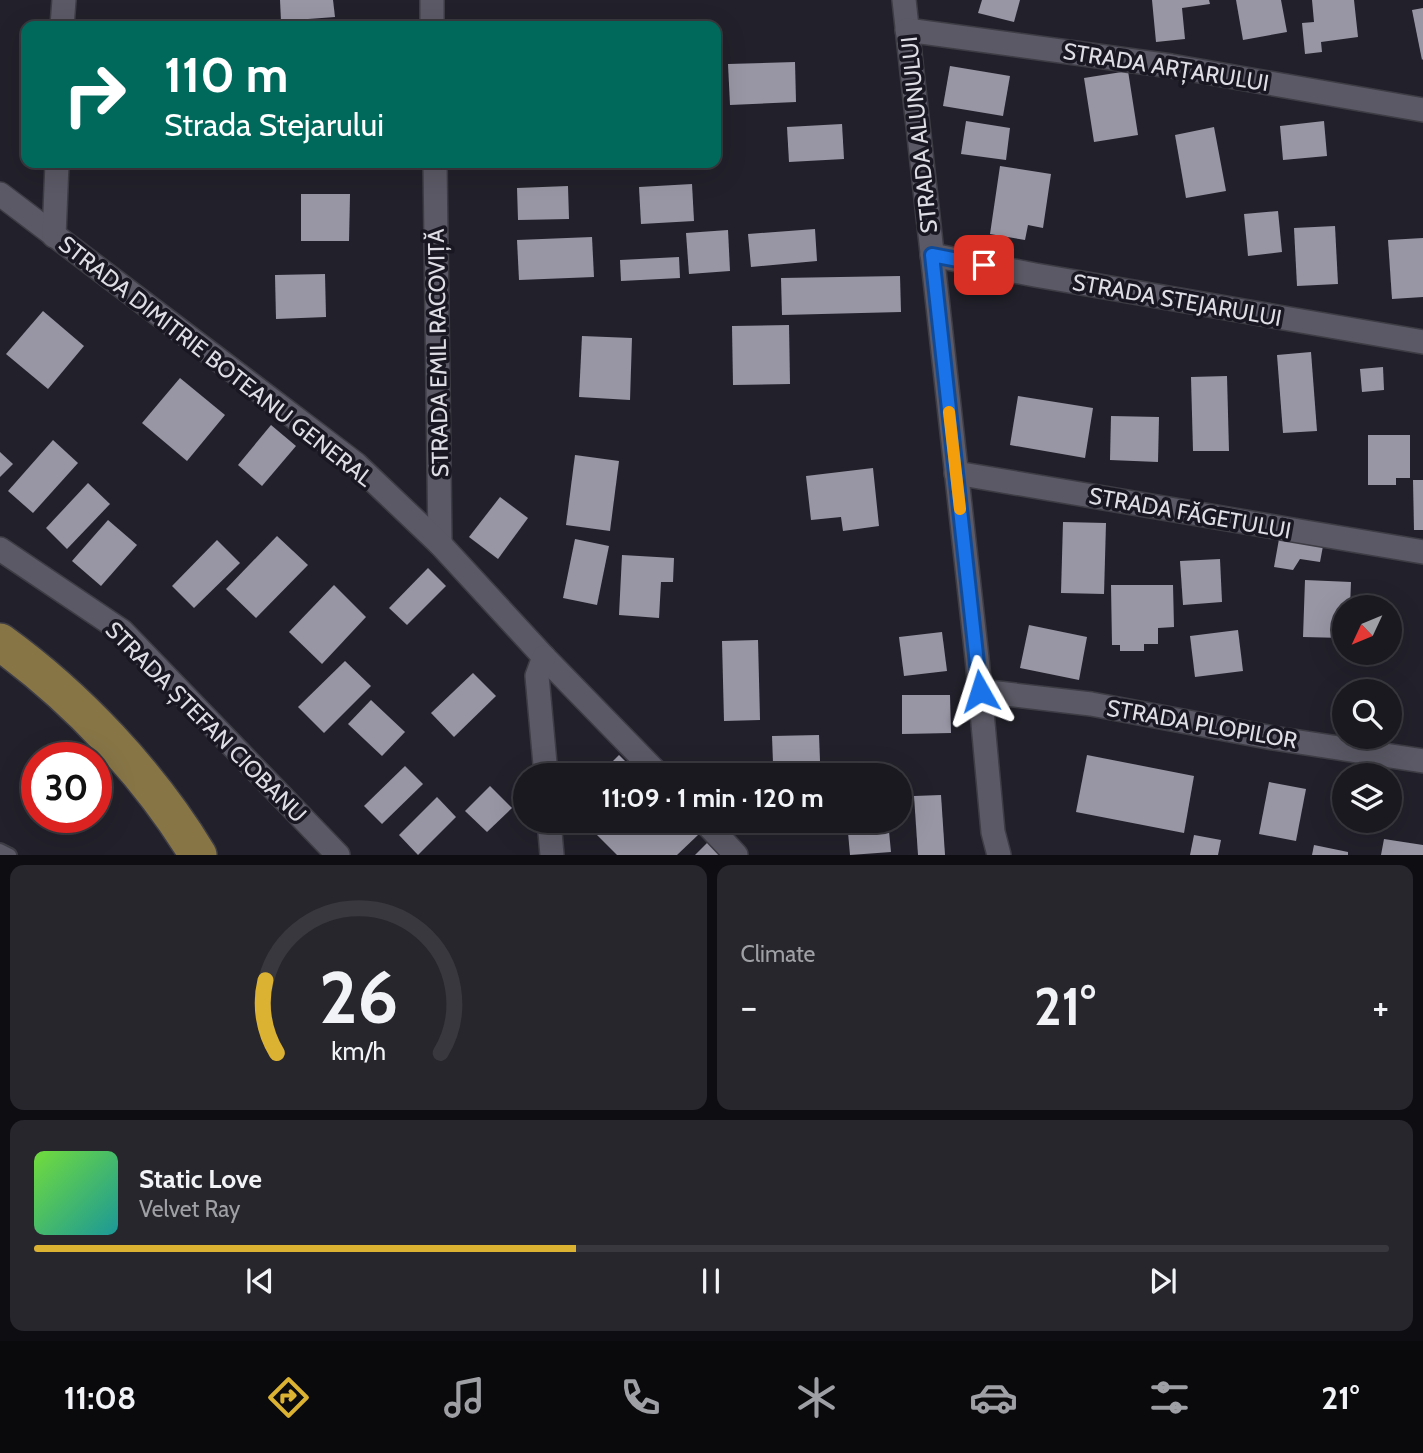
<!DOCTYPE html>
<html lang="en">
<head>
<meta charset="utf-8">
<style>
	:root { --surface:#1a1920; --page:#27262d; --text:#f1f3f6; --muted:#9fa0a5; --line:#38383e; --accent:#dcb233 }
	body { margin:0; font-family:Cabin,sans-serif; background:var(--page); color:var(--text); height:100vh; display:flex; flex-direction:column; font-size:26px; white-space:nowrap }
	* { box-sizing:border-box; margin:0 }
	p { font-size:23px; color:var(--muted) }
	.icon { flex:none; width:38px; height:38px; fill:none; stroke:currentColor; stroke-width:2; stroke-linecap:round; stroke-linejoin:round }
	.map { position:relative; height:855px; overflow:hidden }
	.side { display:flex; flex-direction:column; gap:10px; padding:10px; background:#0e0e12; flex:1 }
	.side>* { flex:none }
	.guide { position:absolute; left:21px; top:21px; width:700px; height:147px; border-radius:14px; box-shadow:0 7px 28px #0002,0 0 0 2px var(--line); background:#00695c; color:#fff; overflow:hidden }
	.needle { width:46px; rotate:226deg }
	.buttons { position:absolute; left:1332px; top:595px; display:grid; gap:14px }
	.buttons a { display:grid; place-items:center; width:70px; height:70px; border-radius:50%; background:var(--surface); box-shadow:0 7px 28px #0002,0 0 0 2px var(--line); font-size:35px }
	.speed { position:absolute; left:21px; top:742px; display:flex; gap:14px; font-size:35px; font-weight:700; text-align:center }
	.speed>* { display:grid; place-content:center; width:91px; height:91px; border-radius:50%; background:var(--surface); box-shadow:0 7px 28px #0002,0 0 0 2px var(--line); line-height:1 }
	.speed .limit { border:10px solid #d22; background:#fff; color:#111 }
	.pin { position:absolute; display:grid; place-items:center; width:60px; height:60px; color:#fff; margin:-30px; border-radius:14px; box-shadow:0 4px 10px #0006 }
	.me { position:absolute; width:77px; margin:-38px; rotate:354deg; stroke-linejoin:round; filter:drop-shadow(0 0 5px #0008) }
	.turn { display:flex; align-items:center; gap:24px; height:147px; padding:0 28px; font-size:32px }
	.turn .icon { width:91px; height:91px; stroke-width:2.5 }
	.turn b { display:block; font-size:49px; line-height:60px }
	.big { font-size:52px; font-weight:700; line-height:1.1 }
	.side .card { flex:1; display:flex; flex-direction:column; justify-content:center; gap:10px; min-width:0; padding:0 24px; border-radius:14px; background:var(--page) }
	.side .dial { align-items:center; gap:0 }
	.dial svg { height:182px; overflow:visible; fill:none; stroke:var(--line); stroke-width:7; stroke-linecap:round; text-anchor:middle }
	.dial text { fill:var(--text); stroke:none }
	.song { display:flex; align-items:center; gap:21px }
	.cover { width:84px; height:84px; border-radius:10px; background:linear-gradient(135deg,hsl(100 70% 55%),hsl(180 70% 35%)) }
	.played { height:7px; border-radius:4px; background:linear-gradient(90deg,var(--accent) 40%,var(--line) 40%) }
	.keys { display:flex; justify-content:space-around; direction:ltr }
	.heat { display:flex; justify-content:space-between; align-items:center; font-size:38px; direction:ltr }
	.side .tiles { flex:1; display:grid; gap:10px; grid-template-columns:1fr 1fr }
	.card:last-child { grid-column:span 2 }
	.trip { position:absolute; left:513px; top:763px; width:399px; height:70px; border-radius:35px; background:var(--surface); box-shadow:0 7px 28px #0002,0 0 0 2px var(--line); font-weight:700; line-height:70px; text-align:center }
	.dock { display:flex; height:112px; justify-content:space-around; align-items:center; background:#0a0a0d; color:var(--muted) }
	.dock .icon { width:49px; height:49px }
	.dock .current { color:var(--accent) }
	.dock b { font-size:32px; color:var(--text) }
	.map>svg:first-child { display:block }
	.building { fill:#9896a4 }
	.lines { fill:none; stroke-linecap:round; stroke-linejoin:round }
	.lane-casing { stroke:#3e3d46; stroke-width:16 }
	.street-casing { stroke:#3e3d46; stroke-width:26 }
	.primary-casing { stroke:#3e3d46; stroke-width:40 }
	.lane { stroke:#5a5965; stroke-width:12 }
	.street { stroke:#5a5965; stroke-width:23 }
	.primary { stroke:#877546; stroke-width:37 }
	.route-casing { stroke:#114b97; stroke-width:18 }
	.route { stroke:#1a73e8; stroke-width:12 }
	.slow { stroke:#f59e0b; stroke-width:12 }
	.labels { text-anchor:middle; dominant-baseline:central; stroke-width:7; stroke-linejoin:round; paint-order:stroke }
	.street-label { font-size:23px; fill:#dedde5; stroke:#191721 }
</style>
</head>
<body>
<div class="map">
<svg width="1423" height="855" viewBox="0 0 1423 855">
	<rect width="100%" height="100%" fill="#22212b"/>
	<!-- building -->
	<g class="building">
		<path d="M 280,0 L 333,0 L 335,17 L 281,21 Z"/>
		<path d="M 982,0 L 1020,0 L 1014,22 L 978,13 Z"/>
		<path d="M 1152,0 L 1209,0 L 1210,4 L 1182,8 L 1185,39 L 1156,42 Z"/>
		<path d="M 1236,0 L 1281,0 L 1287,32 L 1243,40 Z"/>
		<path d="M 1312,0 L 1354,0 L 1358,37 L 1321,42 L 1322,52 L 1305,54 L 1302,23 L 1314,22 Z"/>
		<path d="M 1423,8 L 1423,59 L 1422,60 L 1412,10 Z"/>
		<path d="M 795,62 L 796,102 L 730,105 L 728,64 Z"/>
		<path d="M 950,66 L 1010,76 L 1003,116 L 943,106 Z"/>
		<path d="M 1128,71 L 1138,135 L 1094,142 L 1084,78 Z"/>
		<path d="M 966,121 L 1010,128 L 1006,160 L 961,154 Z"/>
		<path d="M 1324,121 L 1327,156 L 1283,160 L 1280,126 Z"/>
		<path d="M 842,124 L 844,159 L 789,162 L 787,127 Z"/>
		<path d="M 1214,127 L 1226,191 L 1186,198 L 1175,135 Z"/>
		<path d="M 549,163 L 592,163 L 592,165 L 549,168 Z"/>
		<path d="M 1000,166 L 1051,174 L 1043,228 L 1028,225 L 1025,240 L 990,234 Z"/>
		<path d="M 692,184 L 694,221 L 641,224 L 639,187 Z"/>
		<path d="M 568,186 L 569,219 L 518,220 L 517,188 Z"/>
		<path d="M 301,194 L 350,194 L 349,241 L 301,241 Z"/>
		<path d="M 1278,211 L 1282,252 L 1248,256 L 1244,214 Z"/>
		<path d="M 1335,226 L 1338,284 L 1297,286 L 1294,228 Z"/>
		<path d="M 815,229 L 817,261 L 751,267 L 748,234 Z"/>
		<path d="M 728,230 L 730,271 L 689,274 L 686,233 Z"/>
		<path d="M 592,237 L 594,277 L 519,280 L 517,240 Z"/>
		<path d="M 1423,238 L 1423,297 L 1392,299 L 1388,240 Z"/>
		<path d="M 679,257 L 680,278 L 621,281 L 620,260 Z"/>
		<path d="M 325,274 L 326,317 L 276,319 L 275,275 Z"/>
		<path d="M 900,276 L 901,312 L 782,315 L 781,278 Z"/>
		<path d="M 43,311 L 84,346 L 48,389 L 6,354 Z"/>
		<path d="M 789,325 L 790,384 L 733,385 L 732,326 Z"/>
		<path d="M 582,336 L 632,338 L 630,400 L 579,397 Z"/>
		<path d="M 1311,352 L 1317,431 L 1283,433 L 1277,355 Z"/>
		<path d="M 1383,367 L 1384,390 L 1362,392 L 1360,369 Z"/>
		<path d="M 1227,376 L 1229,451 L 1193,451 L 1191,377 Z"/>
		<path d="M 180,378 L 225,415 L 187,461 L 142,423 Z"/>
		<path d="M 1018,396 L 1093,408 L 1085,458 L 1010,445 Z"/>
		<path d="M 1111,416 L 1159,417 L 1158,462 L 1110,460 Z"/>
		<path d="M 271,425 L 296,446 L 262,486 L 238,465 Z"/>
		<path d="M 1368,435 L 1410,435 L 1410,478 L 1396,478 L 1396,485 L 1368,485 Z"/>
		<path d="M 53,440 L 78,463 L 33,513 L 8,491 Z"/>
		<path d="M 0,452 L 13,464 L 0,477 Z"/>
		<path d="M 575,455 L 619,461 L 610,531 L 566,525 Z"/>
		<path d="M 873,468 L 879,526 L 843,531 L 841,517 L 811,520 L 806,476 Z"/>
		<path d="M 1413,480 L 1423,480 L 1423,530 L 1414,530 Z"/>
		<path d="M 88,483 L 110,504 L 67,549 L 46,528 Z"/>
		<path d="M 500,497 L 528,518 L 498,559 L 469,537 Z"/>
		<path d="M 108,520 L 137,545 L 101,586 L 72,561 Z"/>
		<path d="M 1063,522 L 1106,523 L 1104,594 L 1061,593 Z"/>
		<path d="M 277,536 L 308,565 L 256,618 L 226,589 Z"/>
		<path d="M 575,539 L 609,546 L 597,605 L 563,598 Z"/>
		<path d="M 1279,539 L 1323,546 L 1320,562 L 1300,559 L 1293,570 L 1274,567 Z"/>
		<path d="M 217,540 L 240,563 L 194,608 L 172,586 Z"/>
		<path d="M 622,555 L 674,558 L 673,582 L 661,582 L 659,618 L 619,615 Z"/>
		<path d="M 1220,559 L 1222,602 L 1183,605 L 1180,561 Z"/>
		<path d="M 428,568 L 446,586 L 407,625 L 389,608 Z"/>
		<path d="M 1305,580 L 1351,582 L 1350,607 L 1344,607 L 1344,638 L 1303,637 Z"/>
		<path d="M 334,585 L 366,617 L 322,664 L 289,632 Z"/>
		<path d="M 1111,585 L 1173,585 L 1174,627 L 1158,628 L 1158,644 L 1144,644 L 1144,651 L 1120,651 L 1120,645 L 1112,645 Z"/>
		<path d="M 1029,625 L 1087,637 L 1079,680 L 1020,668 Z"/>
		<path d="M 1238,630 L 1243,671 L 1195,677 L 1190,636 Z"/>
		<path d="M 942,632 L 947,671 L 904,676 L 899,637 Z"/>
		<path d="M 758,640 L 760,720 L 724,721 L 722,641 Z"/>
		<path d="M 345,661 L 371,686 L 324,733 L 298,707 Z"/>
		<path d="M 473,673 L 496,696 L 454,737 L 431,713 Z"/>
		<path d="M 902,695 L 950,695 L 951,733 L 902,734 Z"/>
		<path d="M 371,700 L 405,732 L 382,756 L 348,724 Z"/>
		<path d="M 819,735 L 820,761 L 773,763 L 772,736 Z"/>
		<path d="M 619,755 L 639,775 L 599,775 Z"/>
		<path d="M 1087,755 L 1194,776 L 1184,833 L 1076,812 Z"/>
		<path d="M 405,766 L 423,784 L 382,824 L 364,806 Z"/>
		<path d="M 1269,782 L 1306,789 L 1296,841 L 1259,834 Z"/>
		<path d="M 490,786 L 512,808 L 487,832 L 465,811 Z"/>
		<path d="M 941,795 L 945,855 L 918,855 L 914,796 Z"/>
		<path d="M 437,797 L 456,817 L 418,855 L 399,835 Z"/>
		<path d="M 583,821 L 684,821 L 698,835 L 677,855 L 617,855 Z"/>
		<path d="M 847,821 L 888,821 L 891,852 L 850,855 Z"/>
		<path d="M 1194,835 L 1221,840 L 1218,855 L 1190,855 Z"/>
		<path d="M 1384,839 L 1423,845 L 1423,855 L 1381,855 Z"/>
		<path d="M 708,842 L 720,855 L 695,855 Z"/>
		<path d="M 1314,845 L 1348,852 L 1348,855 L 1312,855 Z"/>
	</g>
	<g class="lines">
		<defs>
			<path id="lane" d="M 0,850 L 10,855"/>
			<g id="street">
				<path d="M 432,0 L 432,26"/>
				<path d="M 904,0 L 977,658 L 993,832 L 999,855"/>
				<path d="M 62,26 L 64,0"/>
				<path d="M 907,30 L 1171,66 L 1423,110"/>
				<path d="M 435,163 L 440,544"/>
				<path d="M 0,194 L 356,464 L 440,544 L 544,657 L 659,775"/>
				<path d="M 54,236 L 57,163"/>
				<path d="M 932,255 L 1035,275 L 1423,342"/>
				<path d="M 956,473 L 1423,552"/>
				<path d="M 0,549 L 122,631 L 338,855"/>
				<path d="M 544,657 L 537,676 L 546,775"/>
				<path d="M 980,691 L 1091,704 L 1273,738 L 1423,761"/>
				<path d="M 549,821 L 552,855"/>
				<path d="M 704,821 L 736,855"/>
			</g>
			<path id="primary" d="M 0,642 C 76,697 149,774 198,855"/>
		</defs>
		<!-- lane casing -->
		<use href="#lane" class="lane-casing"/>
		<!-- street casing -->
		<use href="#street" class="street-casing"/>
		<!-- primary casing -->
		<use href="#primary" class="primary-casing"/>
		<!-- lane -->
		<use href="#lane" class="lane"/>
		<!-- street -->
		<use href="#street" class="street"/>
		<!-- primary -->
		<use href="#primary" class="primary"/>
	</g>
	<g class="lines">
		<defs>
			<path id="route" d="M 980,691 L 932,255 L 984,265"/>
		</defs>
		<!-- route casing -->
		<use href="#route" class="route-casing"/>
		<!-- route -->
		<use href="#route" class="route"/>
		<!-- slow -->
		<path class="slow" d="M 949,412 L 960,509"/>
	</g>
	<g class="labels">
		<!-- street labels -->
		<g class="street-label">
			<text transform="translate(1166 67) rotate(9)">STRADA ARȚARULUI</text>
			<text transform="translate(919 135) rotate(-96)">STRADA ALUNULUI</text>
			<text transform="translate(1177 300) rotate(10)">STRADA STEJARULUI</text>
			<text transform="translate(438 353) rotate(-91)">STRADA EMIL RACOVIȚĂ</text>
			<text transform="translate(216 361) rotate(38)">STRADA DIMITRIE BOTEANU GENERAL</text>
			<text transform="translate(1190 513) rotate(10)">STRADA FĂGETULUI</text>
			<text transform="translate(206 722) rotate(45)">STRADA ȘTEFAN CIOBANU</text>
			<text transform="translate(1202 724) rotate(10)">STRADA PLOPILOR</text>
		</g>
	</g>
</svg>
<div class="buttons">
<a><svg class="needle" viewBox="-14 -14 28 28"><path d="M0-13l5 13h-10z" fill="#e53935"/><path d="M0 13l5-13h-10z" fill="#9fa0a5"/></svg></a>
<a><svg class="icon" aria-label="search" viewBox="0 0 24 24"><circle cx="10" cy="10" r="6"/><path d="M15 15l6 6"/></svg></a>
<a><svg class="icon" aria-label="layers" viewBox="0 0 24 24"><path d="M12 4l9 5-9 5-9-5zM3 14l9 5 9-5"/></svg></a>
</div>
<div class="speed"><div class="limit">30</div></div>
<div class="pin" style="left:984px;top:265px;background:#d93025"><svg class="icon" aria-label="arrive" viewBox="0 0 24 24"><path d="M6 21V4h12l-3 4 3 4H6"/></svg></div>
<svg class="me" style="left:980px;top:691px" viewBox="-20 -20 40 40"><path d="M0-17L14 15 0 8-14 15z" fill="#1a73e8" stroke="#fff" stroke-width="4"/></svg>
<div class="trip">11:09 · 1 min · 120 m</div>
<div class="guide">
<div class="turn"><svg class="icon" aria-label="right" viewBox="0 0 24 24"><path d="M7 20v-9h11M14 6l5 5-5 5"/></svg><div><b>110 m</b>Strada Stejarului</div></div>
</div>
</div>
<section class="side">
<div class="tiles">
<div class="card dial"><svg viewBox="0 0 100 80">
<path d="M14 69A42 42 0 1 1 86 69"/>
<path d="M14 69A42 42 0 0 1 9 37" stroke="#dcb233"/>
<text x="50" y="56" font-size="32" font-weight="700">26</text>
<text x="50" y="72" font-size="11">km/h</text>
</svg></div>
<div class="card"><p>Climate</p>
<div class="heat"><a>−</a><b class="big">21°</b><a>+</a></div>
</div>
<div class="card">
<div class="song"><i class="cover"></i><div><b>Static Love</b><p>Velvet Ray</p></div></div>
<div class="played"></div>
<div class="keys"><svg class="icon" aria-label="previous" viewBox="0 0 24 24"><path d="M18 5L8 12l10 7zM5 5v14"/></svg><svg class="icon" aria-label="pause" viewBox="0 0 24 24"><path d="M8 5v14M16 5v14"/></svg><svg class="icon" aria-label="next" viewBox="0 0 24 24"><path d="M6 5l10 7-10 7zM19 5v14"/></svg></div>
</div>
</div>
</section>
<nav class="dock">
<b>11:08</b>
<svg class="icon current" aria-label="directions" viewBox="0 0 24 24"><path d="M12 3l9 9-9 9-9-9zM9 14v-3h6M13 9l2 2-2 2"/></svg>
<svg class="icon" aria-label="music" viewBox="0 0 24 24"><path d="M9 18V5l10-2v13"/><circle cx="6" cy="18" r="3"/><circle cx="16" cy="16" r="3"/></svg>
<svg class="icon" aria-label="phone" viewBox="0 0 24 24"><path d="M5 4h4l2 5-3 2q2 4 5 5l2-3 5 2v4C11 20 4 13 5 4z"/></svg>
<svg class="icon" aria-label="climate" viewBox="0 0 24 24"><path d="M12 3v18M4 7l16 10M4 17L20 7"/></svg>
<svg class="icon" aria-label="car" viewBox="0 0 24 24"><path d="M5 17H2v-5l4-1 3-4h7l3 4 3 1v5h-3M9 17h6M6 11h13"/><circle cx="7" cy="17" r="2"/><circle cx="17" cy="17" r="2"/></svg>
<svg class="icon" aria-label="filters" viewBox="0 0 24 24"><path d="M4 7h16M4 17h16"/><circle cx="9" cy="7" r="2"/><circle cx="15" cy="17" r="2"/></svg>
<b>21°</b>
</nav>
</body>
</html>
